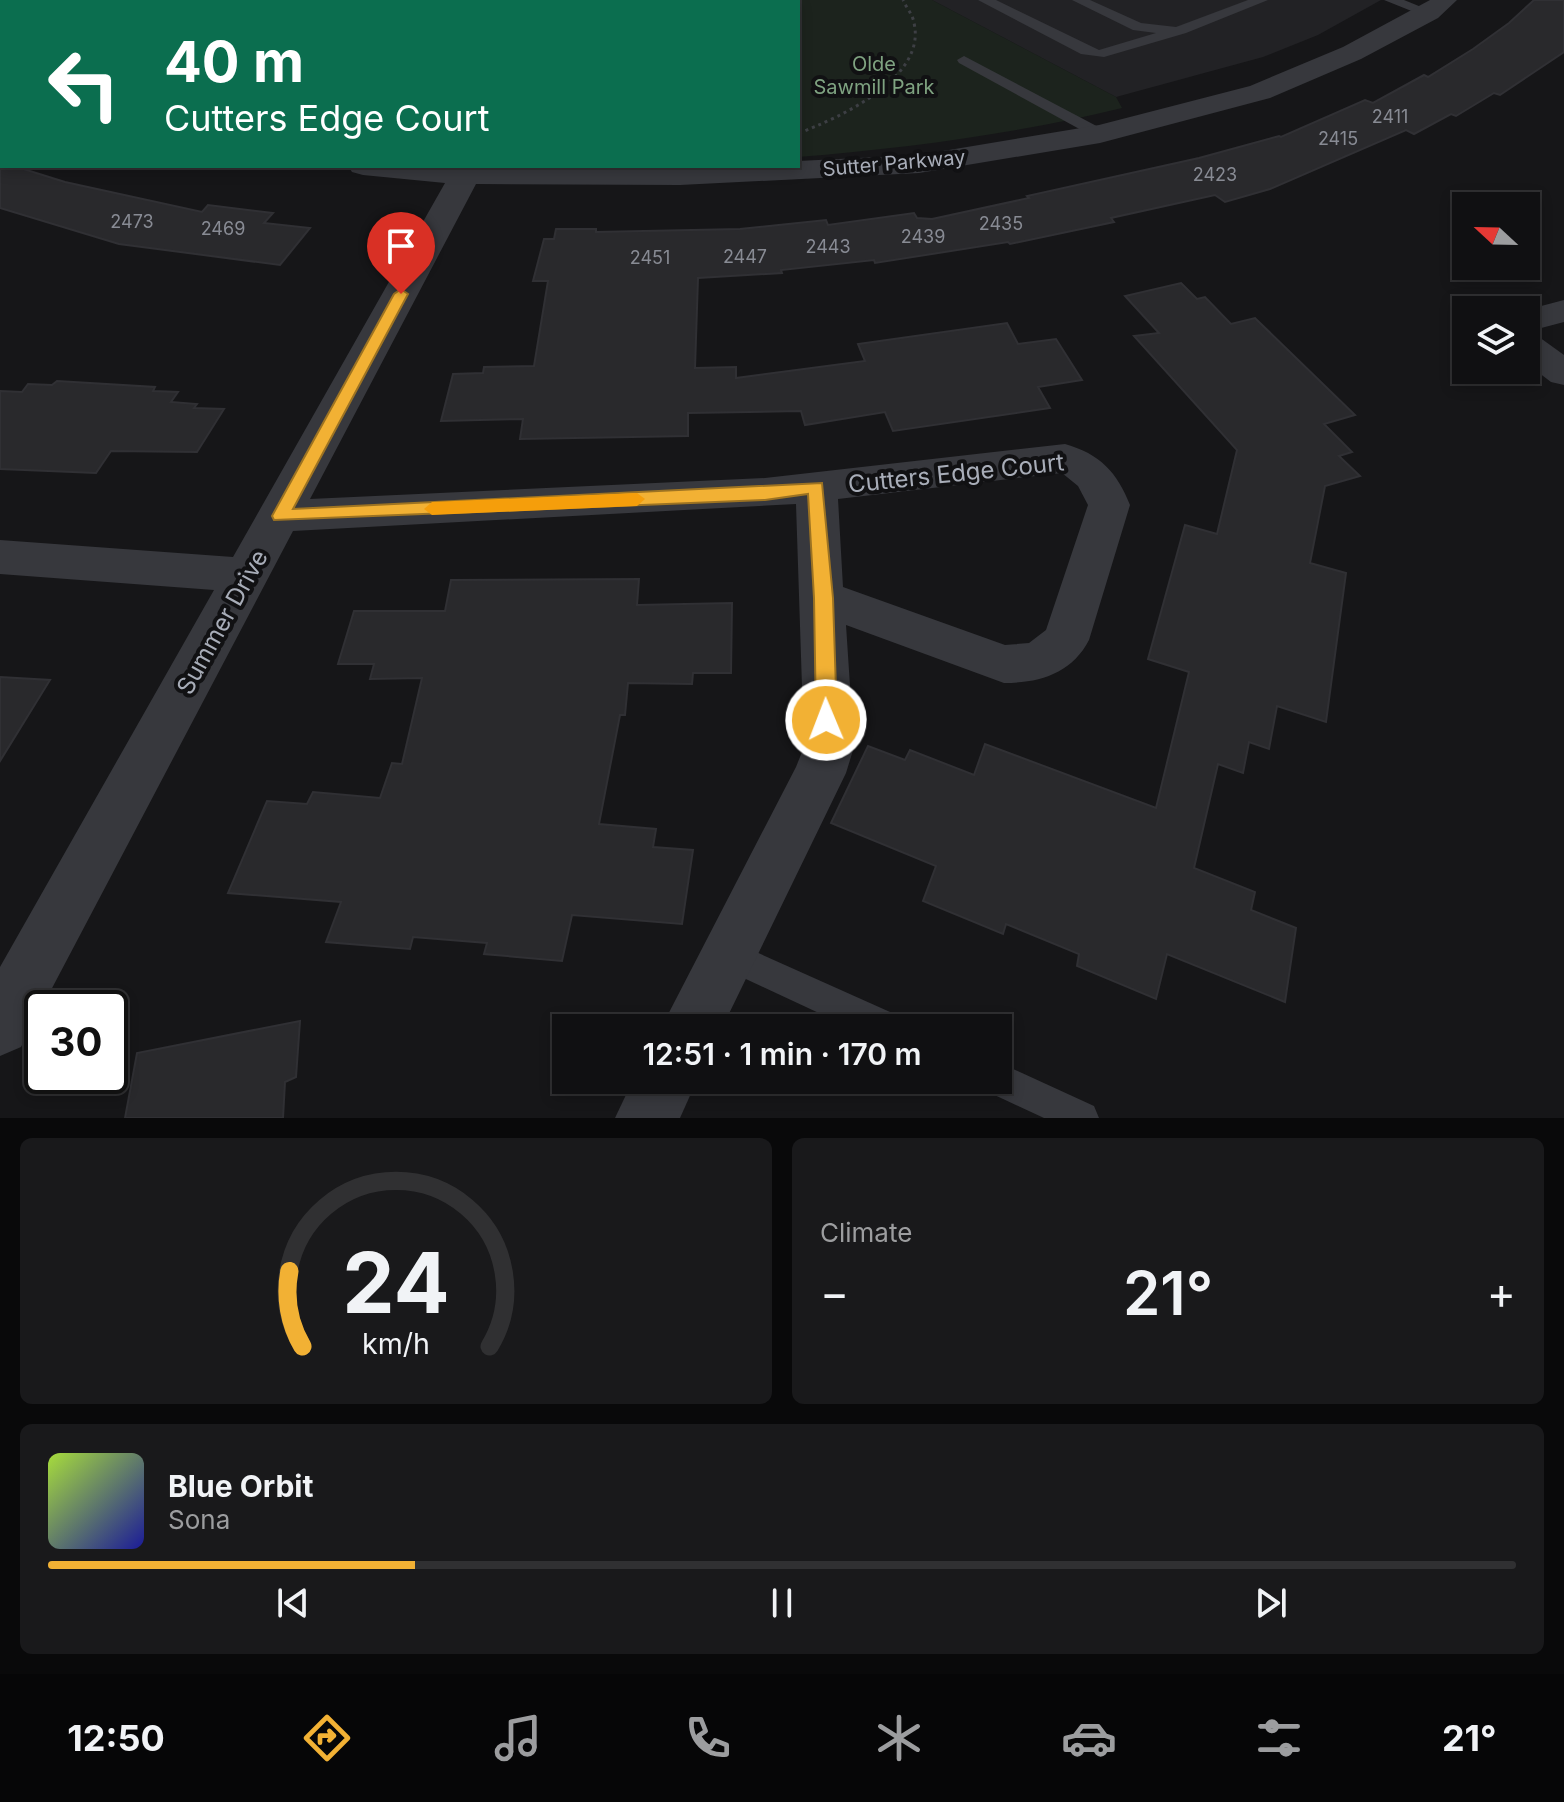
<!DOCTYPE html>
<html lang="en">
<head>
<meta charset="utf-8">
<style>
	:root { --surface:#101012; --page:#19191b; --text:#f1f3f6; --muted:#9c9d9f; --line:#303032; --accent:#f2b134 }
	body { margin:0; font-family:Inter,sans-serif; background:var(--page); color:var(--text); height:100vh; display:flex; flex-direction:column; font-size:30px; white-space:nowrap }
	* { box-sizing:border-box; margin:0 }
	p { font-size:26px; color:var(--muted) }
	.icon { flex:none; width:44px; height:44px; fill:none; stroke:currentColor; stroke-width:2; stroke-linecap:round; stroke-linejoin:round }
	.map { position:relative; height:1118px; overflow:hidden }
	.drawer { display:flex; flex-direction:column; gap:20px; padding:20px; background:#09090a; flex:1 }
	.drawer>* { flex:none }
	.top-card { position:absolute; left:0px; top:0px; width:800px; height:168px; box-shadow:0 4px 12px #0003,0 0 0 2px var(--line); background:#0b6e4f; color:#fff; overflow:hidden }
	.needle { width:52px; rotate:292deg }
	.controls { position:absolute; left:1452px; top:192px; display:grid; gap:16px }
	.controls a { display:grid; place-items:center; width:88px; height:88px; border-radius:0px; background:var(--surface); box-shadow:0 4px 12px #0003,0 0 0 2px var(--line); font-size:40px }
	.speed { position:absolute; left:24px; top:990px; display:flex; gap:16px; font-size:40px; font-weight:700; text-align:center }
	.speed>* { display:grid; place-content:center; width:104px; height:104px; border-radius:50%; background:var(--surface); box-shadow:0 4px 12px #0003,0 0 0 2px var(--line); line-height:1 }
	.speed .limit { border:4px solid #111; border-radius:12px; background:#fff; color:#111 }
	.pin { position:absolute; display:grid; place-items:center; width:68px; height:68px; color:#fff; margin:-82px -34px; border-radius:50% 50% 50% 0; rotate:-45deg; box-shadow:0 0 8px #0007 }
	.pin .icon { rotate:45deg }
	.me { position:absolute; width:88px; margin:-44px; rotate:359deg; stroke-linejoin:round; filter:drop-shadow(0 0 6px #0008) }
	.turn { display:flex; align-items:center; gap:28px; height:168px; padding:0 32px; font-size:36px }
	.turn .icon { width:104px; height:104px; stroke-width:2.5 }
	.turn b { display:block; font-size:56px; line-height:68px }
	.big { font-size:60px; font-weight:600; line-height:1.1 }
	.drawer .card { flex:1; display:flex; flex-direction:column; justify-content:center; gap:12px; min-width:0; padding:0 28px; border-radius:12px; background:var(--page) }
	.drawer .dial { align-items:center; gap:0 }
	.dial svg { height:208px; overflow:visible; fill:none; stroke:var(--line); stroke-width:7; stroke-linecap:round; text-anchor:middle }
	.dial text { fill:var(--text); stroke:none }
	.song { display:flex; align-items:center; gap:24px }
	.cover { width:96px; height:96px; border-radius:12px; background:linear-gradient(135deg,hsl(80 70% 55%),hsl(240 70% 35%)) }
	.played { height:8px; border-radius:4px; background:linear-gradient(90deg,var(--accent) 25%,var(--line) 25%) }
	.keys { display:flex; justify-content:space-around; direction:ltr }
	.heat { display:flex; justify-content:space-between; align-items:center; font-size:44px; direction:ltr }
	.drawer .tiles { flex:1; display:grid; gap:20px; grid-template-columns:1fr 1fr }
	.card:last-child { grid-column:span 2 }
	.trip { position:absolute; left:552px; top:1014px; width:460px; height:80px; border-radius:0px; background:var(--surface); box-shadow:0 4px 12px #0003,0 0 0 2px var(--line); font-weight:600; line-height:80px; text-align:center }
	.menu { display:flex; height:128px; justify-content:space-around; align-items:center; background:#060607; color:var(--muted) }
	.menu .icon { width:56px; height:56px }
	.menu .active { color:var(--accent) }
	.menu b { font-size:36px; color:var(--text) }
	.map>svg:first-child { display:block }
	.built { fill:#222225 }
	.green { fill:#1c231d }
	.building { fill:#29292c; stroke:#303034; stroke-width:2 }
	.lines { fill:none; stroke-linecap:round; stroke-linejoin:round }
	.path { stroke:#3d3f44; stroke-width:3; stroke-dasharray:3 4; stroke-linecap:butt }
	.service { fill:#37383d; fill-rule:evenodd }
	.minor { fill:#37383d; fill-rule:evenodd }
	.route { fill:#f2b134; stroke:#9d7322; stroke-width:2 }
	.slow { fill:#f59e0b }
	.labels { text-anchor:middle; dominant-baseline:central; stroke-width:8; stroke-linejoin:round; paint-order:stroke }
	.far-number-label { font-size:18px; fill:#888b94 }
	.far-park-label { font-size:20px; fill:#7fa381; stroke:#111113 }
	.far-street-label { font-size:20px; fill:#a8adb8; stroke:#111113 }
	.street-label { font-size:24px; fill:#a8adb8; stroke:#111113 }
</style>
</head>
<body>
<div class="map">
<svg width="1564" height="1118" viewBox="0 0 1564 1118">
	<rect width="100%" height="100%" fill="#161618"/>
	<!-- built -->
	<path class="built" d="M 932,0 L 1381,0 L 1318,35 L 1263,57 L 1116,97 Z"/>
	<!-- green -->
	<path class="green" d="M 0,0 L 932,0 L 1116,97 L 1122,108 C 1015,134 908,148 798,157 L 798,2 L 2,2 L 2,67 Z"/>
	<!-- building -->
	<g class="building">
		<path d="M 1534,0 L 1564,0 L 1564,52 L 1500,95 L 1494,93 L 1456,116 L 1451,114 L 1414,134 L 1406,130 L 1270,189 L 1225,202 L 1215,195 L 1111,218 L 1114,222 L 1010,244 L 1008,242 L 875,263 L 874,260 L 781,270 L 782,273 L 698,278 L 695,368 L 736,367 L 736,378 L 865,361 L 858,344 L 1007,323 L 1018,344 L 1056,339 L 1082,380 L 1038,387 L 1050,408 L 893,431 L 885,412 L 805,425 L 801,411 L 688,413 L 688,436 L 520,439 L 523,419 L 441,421 L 453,374 L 483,373 L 484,367 L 534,366 L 548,281 L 533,281 L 544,239 L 554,239 L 556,229 L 596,229 L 596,232 L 740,229 L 826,220 L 828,225 L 914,213 L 917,218 L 932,219 L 1029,198 L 1027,196 L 1199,158 L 1279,136 L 1281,137 L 1365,100 L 1373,103 L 1424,75 L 1428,77 L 1473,49 L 1509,23 Z"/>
		<path d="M 0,162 L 2,166 L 14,166 L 65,182 L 202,212 L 208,205 L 273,213 L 264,223 L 310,228 L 280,265 L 119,244 L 0,208 Z"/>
		<path d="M 1181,283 L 1197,299 L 1205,297 L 1231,324 L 1255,318 L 1355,415 L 1324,424 L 1352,452 L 1339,456 L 1360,476 L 1325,486 L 1310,563 L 1346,573 L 1326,722 L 1277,706 L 1269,749 L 1249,742 L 1243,773 L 1218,764 L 1194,868 L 1255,892 L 1251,910 L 1296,928 L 1285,1002 L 1167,954 L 1156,999 L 1077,966 L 1079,954 L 1006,924 L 1003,934 L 923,901 L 936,866 L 831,823 L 868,746 L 905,760 L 910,750 L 974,775 L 985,744 L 1156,808 L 1189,672 L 1148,659 L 1185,525 L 1217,534 L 1237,450 L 1134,336 L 1159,333 L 1125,296 Z"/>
		<path d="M 57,381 L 155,387 L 153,391 L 178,392 L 171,402 L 197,404 L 194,408 L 224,409 L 197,452 L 111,451 L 96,473 L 0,469 L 0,391 L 22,392 L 28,384 L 52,385 Z"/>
		<path d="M 639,579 L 637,605 L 732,603 L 731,673 L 693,673 L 692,684 L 628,683 L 625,715 L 620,715 L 599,824 L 656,829 L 653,847 L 693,850 L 682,924 L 572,915 L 562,961 L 484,954 L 487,943 L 413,937 L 410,949 L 326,942 L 341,902 L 228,893 L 267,801 L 307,804 L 313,792 L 380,798 L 392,763 L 402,764 L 422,678 L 370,679 L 374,664 L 338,664 L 354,611 L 445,611 L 451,580 Z"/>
		<path d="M 0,677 L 50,680 L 0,761 Z"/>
		<path d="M 300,1021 L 296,1077 L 285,1082 L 283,1118 L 125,1118 L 137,1053 Z"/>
	</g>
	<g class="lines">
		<!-- path -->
		<path class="path" d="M 799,133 C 839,118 927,78 914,23 C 913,15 906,7 903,0"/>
		<!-- service -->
		<g class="service">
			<path d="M 978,0 L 996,0 L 1099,50 L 1156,33 L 1133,30 L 1072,0 L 1090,0 L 1141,23 L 1176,27 L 1248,0 L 1268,0 L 1186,33 L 1104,57 L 1081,54 Z"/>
			<path d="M 1384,0 L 1404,0 L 1436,13 L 1424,16 Z"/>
			<path d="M 964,56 L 1106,131 L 1108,134 L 1100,139 L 1094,137 L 959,63 L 957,60 Z"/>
			<path d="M 727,939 L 899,1016 L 903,1028 L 851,1028 L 716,965 L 711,954 L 716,943 Z"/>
			<path d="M 998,1062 L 1094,1106 L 1099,1118 L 1044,1118 L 986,1091 L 982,1080 L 998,1080 Z"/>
		</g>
		<!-- minor -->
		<g class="minor">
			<path d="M 1430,0 L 1457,0 L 1438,18 L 1361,59 L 1270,98 L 1100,143 L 919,173 L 680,185 L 476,184 L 310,499 L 765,478 L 1065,444 C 1100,454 1117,472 1130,505 L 1089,640 C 1072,673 1040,683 1004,683 L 846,625 L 854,747 L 846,773 L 722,1028 L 661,1028 L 796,767 L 804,747 L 796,504 L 293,531 L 21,1047 L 0,1056 L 0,967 L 214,590 L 0,574 L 0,540 L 233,557 L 445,183 L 363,175 L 352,172 L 348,166 L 798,166 L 798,161 L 919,155 L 1099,125 L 1250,86 L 1343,47 ZM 1062,473 L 1078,486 L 1088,505 L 1046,630 L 1029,643 L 1005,645 L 843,587 L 838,499 Z"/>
			<rect x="0" y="91" width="2" height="16"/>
			<path d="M 1564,300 L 1564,322 L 1526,332 L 1526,310 Z"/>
			<path d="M 1526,333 L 1539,337 L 1564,355 L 1564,385 L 1551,382 L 1526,363 Z"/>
			<path d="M 633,1080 L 697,1080 L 680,1118 L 615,1118 Z"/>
		</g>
	</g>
	<!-- route -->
	<path class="route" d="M 401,289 L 408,294 L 293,509 L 822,483 L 833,598 L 837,720 L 834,726 L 826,729 L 819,726 L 816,720 L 814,598 L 808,494 L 765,500 L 274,520 L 272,516 L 394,294 Z"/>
	<!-- slow -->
	<path class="slow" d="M 637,493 L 645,499 L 637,506 L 432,515 L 424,509 L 432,502 Z"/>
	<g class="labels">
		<!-- far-number labels -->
		<g class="far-number-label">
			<text x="1390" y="116">2411</text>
			<text x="1338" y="138">2415</text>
			<text x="1215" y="174">2423</text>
			<text x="132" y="221">2473</text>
			<text x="1001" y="223">2435</text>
			<text x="223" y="228">2469</text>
			<text x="923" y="236">2439</text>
			<text x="828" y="246">2443</text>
			<text x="745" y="256">2447</text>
			<text x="650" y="257">2451</text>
		</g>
		<!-- far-park labels -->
		<g class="far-park-label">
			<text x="874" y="64">Olde<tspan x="874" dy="23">Sawmill Park</tspan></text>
		</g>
		<!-- far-street labels -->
		<g class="far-street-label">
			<text transform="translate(894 163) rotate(-5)">Sutter Parkway</text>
		</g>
		<!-- street labels -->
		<g class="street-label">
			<text transform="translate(956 473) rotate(-6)">Cutters Edge Court</text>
			<text transform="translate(222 622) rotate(-61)">Summer Drive</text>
		</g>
	</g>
</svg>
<div class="controls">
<a><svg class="needle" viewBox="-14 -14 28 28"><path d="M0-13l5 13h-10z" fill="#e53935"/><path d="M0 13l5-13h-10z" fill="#9c9d9f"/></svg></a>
<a><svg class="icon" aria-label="layers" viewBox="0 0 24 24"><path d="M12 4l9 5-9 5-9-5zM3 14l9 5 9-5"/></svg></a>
</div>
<div class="speed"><div class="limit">30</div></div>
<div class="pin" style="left:401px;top:294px;background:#d93025"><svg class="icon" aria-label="arrive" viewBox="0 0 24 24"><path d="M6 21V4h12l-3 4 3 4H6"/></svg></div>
<svg class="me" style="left:826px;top:720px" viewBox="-20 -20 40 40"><circle r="17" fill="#f2b134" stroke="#fff" stroke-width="3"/><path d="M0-11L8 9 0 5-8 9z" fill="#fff"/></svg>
<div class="trip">12:51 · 1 min · 170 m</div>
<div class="top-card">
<div class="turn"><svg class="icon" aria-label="left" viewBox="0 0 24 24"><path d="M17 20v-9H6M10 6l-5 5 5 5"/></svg><div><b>40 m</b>Cutters Edge Court</div></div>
</div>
</div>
<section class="drawer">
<div class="tiles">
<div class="card dial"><svg viewBox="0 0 100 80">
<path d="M14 69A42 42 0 1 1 86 69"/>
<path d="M14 69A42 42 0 0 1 9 40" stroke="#f2b134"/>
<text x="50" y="56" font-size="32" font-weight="700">24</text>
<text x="50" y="72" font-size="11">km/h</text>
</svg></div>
<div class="card"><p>Climate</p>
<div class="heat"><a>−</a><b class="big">21°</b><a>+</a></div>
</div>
<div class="card">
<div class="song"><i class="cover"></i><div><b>Blue Orbit</b><p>Sona</p></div></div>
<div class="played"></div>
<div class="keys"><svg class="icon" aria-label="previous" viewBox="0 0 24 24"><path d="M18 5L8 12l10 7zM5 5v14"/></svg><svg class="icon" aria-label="pause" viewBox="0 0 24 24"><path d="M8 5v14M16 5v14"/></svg><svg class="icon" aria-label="next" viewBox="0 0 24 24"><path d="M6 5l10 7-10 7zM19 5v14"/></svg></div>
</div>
</div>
</section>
<nav class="menu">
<b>12:50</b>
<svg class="icon active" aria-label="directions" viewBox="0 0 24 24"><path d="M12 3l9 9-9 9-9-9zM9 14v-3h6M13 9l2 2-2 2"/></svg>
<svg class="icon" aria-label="music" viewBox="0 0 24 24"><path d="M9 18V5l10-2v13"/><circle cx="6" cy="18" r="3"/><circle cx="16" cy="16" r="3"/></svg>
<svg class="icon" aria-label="phone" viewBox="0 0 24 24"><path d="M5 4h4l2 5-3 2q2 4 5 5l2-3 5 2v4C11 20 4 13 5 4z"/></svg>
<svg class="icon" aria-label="climate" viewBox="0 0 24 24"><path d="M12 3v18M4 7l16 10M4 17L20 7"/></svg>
<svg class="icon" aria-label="car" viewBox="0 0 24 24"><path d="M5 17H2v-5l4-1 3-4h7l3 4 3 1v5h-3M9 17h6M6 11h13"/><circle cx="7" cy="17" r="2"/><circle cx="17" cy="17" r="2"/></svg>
<svg class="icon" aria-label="filters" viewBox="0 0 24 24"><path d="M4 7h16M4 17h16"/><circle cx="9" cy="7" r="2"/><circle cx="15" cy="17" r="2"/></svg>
<b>21°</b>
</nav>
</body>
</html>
